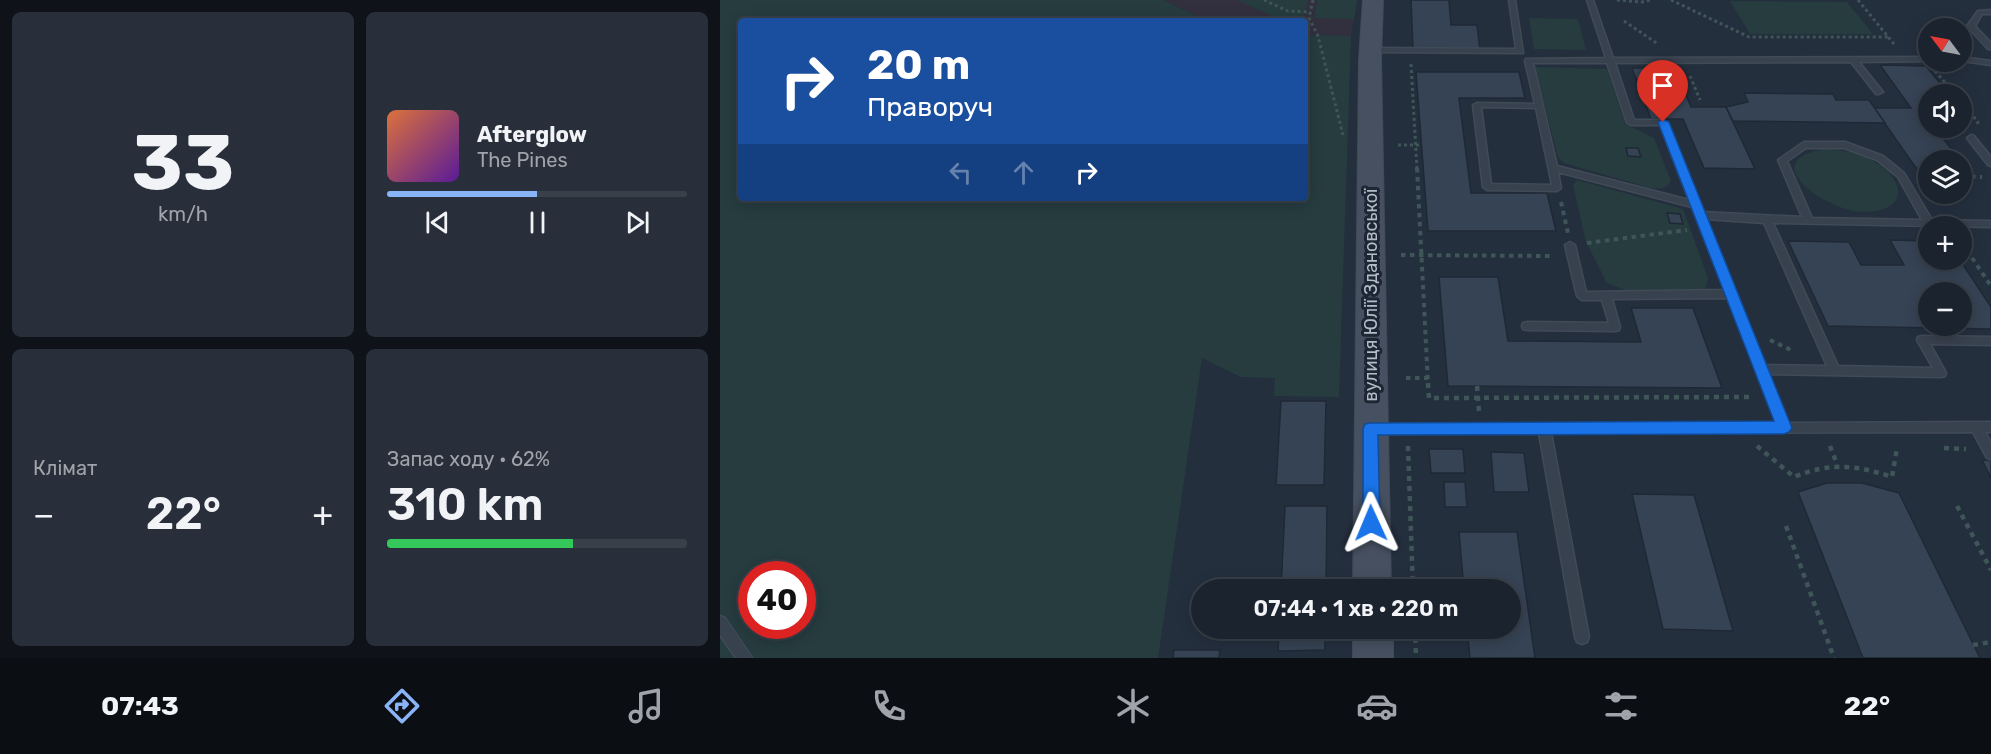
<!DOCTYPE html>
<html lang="uk">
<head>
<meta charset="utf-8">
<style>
	:root { --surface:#1b232e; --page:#282f3a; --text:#f1f3f6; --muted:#a0a4aa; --line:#39404a; --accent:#8ab4f8 }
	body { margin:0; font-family:Rubik,sans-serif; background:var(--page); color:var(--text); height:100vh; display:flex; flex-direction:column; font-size:22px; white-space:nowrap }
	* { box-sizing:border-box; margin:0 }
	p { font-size:20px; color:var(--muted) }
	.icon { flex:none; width:33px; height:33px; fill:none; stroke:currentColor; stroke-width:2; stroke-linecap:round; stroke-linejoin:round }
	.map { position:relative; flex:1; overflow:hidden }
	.sheet { display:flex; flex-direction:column; gap:12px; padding:12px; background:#0f1319; width:720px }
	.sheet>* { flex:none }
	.guide { position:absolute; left:18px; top:18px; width:570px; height:183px; border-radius:6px; box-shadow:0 3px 15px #0003,0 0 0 2px var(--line); background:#1a4fa0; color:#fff; overflow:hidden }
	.needle { width:39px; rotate:302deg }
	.controls { position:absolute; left:1198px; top:18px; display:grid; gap:12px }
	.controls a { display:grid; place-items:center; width:54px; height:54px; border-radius:50%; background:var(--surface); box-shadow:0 3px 15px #0003,0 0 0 2px var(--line); font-size:30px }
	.speed { position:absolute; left:18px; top:561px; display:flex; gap:12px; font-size:30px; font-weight:700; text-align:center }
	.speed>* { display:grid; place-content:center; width:78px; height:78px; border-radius:50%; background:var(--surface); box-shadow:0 3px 15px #0003,0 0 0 2px var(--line); line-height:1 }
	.speed .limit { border:9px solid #d22; background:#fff; color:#111 }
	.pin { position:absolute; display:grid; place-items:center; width:51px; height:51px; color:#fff; margin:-62px -26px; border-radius:50% 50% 50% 0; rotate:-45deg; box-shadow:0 0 6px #0007 }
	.pin .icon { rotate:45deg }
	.me { position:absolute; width:66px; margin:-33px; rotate:359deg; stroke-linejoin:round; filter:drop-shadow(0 0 4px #0008) }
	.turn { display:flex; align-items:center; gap:21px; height:126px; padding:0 30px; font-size:27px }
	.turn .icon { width:78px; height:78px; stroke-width:2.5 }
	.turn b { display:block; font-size:42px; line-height:51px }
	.lanes { display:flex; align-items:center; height:57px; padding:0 30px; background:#0003; justify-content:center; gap:30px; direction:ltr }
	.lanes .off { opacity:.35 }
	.big { font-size:45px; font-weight:600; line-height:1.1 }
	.sheet .card { flex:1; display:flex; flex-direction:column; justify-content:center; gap:9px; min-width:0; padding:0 21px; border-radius:9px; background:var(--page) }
	.sheet .dial { align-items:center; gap:0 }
	.dial b { font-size:78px; line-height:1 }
	.song { display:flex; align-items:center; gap:18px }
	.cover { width:72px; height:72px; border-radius:9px; background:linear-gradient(135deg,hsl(20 70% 55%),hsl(270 70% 35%)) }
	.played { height:6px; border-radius:3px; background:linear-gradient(90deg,var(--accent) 50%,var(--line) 50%) }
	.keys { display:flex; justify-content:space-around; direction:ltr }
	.heat { display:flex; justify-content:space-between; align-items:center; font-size:33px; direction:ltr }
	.charge { height:9px; border-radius:4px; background:linear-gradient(90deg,#34c759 62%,var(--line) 0) }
	.sheet .tiles { flex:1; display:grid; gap:12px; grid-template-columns:repeat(2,1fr) }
	.trip { position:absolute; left:471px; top:579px; width:330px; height:60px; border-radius:30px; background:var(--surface); box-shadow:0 3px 15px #0003,0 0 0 2px var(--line); font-weight:600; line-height:60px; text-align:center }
	.dock { display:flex; height:96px; justify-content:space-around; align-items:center; background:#0b0e12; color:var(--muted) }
	.dock .icon { width:42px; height:42px }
	.dock .current { color:var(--accent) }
	.dock b { font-size:27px; color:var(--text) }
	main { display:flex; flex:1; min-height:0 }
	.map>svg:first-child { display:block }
	.medical { fill:#32303f }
	.green { fill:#263c3f; fill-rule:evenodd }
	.building { fill:#364354; stroke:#1f2835; stroke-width:1.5; fill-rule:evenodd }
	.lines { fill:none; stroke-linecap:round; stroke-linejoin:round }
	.lane-casing { stroke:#414a57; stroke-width:3 }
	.secondary-casing { stroke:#414a57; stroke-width:2 }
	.path-far2 { stroke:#3f5557; stroke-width:3; stroke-dasharray:3 3; stroke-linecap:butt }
	.path-far1 { stroke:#3f5557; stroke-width:4; stroke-dasharray:4.5 4.5; stroke-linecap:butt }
	.path { stroke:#3f5557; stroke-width:4.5; stroke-dasharray:5 5; stroke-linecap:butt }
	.lane { fill:#38414e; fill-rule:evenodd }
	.secondary { fill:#465061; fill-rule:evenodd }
	.route { fill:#1a73e8; stroke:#114b97; stroke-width:1.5 }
	.labels { text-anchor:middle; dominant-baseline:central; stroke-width:6; stroke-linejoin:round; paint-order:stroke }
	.street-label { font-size:18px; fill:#b4bcc9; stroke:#1d2633 }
</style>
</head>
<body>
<main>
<section class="sheet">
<div class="tiles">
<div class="card dial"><b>33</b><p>km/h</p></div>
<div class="card">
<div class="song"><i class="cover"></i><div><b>Afterglow</b><p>The Pines</p></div></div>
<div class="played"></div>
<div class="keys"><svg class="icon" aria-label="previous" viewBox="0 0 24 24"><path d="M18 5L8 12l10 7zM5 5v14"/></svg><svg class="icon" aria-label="pause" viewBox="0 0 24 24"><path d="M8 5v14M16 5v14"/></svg><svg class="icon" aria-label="next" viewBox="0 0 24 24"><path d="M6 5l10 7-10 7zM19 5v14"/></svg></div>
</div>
<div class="card"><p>Клімат</p>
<div class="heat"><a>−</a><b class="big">22°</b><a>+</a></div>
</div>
<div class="card"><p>Запас ходу · 62%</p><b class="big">310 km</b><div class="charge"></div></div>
</div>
</section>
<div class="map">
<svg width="1271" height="658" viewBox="0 0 1271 658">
	<rect width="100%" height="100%" fill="#242f3e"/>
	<!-- medical -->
	<path class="medical" d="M 443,0 L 637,0 L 631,36 L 585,35 L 585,21 L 487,21 Z"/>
	<!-- green -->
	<g class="green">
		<path d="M 0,0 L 443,0 L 487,21 L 21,21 L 21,198 L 585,198 L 585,35 L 631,36 L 619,397 L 554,396 L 555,378 L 521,377 L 482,358 L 438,658 L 0,658 ZM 32,574 L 82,574 L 82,626 L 32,626 Z"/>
		<path d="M 517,0 L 588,0 L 583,18 L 554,17 Z"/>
		<path d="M 598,0 L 637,0 L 634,19 L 594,18 Z"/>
		<path d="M 1010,1 L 1127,2 L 1153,34 L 1030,34 Z"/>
		<path d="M 809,18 L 858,19 L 866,50 L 814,49 Z"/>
		<path d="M 815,67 L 887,69 L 905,124 L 934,138 L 951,181 C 946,190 940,189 930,188 L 844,163 L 838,157 Z"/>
		<path d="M 1105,149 C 1124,150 1142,153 1158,164 C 1191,187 1182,213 1142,212 C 1104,210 1034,160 1105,149 Z"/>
		<path d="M 857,180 L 963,209 L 988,278 L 985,290 L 905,290 L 887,283 L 866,242 L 853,185 Z"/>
	</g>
	<!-- building -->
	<g class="building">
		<path d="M 691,0 L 729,0 L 731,25 L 757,25 L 760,50 L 693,49 Z"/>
		<path d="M 1160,65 L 1206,66 L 1229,94 L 1209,94 L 1209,128 L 1215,128 L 1240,160 L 1209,160 L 1209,168 L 1196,168 L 1154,108 L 1191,108 Z"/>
		<path d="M 912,68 L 955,68 L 971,107 L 1006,107 L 1035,169 L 984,168 L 963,119 L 931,119 Z"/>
		<path d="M 696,72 L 799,72 L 805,98 L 739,98 L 751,193 L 827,193 L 836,231 L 708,231 Z"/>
		<path d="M 1024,93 L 1113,94 L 1116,100 L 1149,100 L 1165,123 L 1013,121 L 1006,107 L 1028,102 Z"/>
		<path d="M 906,148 L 918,148 L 921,157 L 908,156 Z"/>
		<path d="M 947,213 L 960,214 L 963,224 L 950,223 Z"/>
		<path d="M 1170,240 L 1209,241 L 1209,260 L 1240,260 L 1271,307 L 1271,329 L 1108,326 L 1068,241 L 1129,242 L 1141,265 L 1184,265 ZM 1209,292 L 1242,292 L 1242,326 L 1209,326 Z"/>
		<path d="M 719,277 L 778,277 L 788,341 L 921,342 L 911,308 L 973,308 L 1002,388 L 728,386 Z"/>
		<path d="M 561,401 L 606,401 L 604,485 L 556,485 Z"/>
		<path d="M 709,449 L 743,449 L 745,473 L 711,473 Z"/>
		<path d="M 771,452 L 804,453 L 809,492 L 774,492 Z"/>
		<path d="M 1262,460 L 1271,460 L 1271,478 Z"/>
		<path d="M 724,482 L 745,482 L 747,507 L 725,507 Z"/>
		<path d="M 1107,483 L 1142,483 L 1179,493 L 1260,658 L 1143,658 L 1078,492 Z"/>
		<path d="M 912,494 L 974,495 L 1013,631 L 943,629 Z"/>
		<path d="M 565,506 L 607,506 L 606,590 L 561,590 Z"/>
		<path d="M 739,532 L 797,532 L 815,658 L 750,658 L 747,628 L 790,628 L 790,590 L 744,590 Z"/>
		<path d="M 559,628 L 605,628 L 605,650 L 558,651 Z"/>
		<path d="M 454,650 L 500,650 L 499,658 L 453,658 Z"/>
	</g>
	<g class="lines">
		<defs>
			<g id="lane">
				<path d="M 789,0 L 795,0 L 803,53 L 650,52 L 646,50 L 650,48 L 796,49 Z"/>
				<path d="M 867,0 L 873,0 L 893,58 L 1209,57 L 1209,61 L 1139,62 L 1163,92 L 1159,94 L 1156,94 L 1131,62 L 895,63 L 914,120 L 943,120 L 947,122 L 983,212 L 1082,217 L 1058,160 L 1084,142 L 1125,142 L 1163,156 L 1184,173 L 1212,220 L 1271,221 L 1271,227 L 1053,223 L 1118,366 L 1213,368 L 1197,340 L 1198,337 L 1202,336 L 1271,337 L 1271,345 L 1210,344 L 1226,373 L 1225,376 L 1221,377 L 1048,374 L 1068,423 L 1271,422 L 1271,432 L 1265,432 L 1271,443 L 1271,459 L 1267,458 L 1253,432 L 831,433 L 869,637 L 867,642 L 862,644 L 857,642 L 855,637 L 819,433 L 654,434 L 650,433 L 648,429 L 650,425 L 654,424 L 1057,423 L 1008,298 L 892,299 L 900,327 L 899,330 L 895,331 L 807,330 L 803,329 L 802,326 L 803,323 L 807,322 L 889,323 L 882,300 L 862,300 L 857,296 L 845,245 L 850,242 L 855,245 L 866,292 L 1005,290 L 972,207 L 838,172 L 841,188 L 837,191 L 767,190 L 763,187 L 753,105 L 757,103 L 815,104 L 805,61 L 806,59 L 886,58 ZM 813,63 L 887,63 L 907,123 L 911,125 L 940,125 L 969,200 L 837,166 ZM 761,107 L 816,108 L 832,185 L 771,184 ZM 1086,148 L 1124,148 L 1157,160 L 1178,177 L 1202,220 L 1092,218 L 1067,161 ZM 986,219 L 1044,223 L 1107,366 L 1045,365 Z"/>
				<path d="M 1271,10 L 1271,14 L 1262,14 L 1255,26 L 1271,43 L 1271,49 L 1268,49 L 1247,26 L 1258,11 Z"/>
				<path d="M 1242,57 L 1271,61 L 1271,65 L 1242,61 Z"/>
				<path d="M 1251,135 L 1254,136 L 1271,157 L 1271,166 L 1268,165 L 1247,138 Z"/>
				<path d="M 0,616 L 5,618 L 32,658 L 16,658 L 0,635 Z"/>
			</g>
			<g id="secondary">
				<path d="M 643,0 L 663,0 L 661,60 L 671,590 L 633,590 L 639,60 Z"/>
				<rect x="633" y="628" width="40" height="30"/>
			</g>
		</defs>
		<!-- lane casing -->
		<use href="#lane" class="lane-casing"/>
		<!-- secondary casing -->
		<use href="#secondary" class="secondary-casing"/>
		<!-- path-far2 -->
		<g class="path-far2">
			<path d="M 544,0 L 568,11 L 590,12"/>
			<path d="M 593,0 L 589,18 L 598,36 L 623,135"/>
			<path d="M 897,0 L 922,2 L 931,0"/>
			<path d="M 951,0 L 1029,37 L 1169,37"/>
			<path d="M 1138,0 L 1174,44"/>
			<path d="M 904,21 L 938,44"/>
			<path d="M 691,64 L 697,169"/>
			<path d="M 1215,71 L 1235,94"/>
			<path d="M 970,76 L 980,100"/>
			<path d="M 1242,103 L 1258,122 L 1257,124"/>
			<path d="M 678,145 L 701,145"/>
		</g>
		<!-- path-far1 -->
		<g class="path-far1">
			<path d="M 697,168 L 708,384"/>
			<path d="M 1200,176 L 1209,176"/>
			<path d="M 1242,176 L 1262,177"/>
			<path d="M 841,202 L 848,233"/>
			<path d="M 867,243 L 967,230"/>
			<path d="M 1242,243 L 1271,286"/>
			<path d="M 681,255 L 834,256"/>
			<path d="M 1050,340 L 1073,351"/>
			<path d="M 686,378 L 708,378"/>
		</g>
		<!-- path -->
		<g class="path">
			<path d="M 708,383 L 709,398 L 1033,397"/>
			<path d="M 757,386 L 759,412"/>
			<path d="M 688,446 L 693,590"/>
			<path d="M 1037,446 L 1074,477 C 1109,462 1137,465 1172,477 L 1177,448"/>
			<path d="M 1110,446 L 1117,464"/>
			<path d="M 1224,448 L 1246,449"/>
			<path d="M 1237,506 L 1271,570"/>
			<path d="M 1066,526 L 1114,658"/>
			<path d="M 695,628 L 696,658"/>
			<path d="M 1253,645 L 1271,642"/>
		</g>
		<!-- lane -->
		<use href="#lane" class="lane"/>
		<!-- secondary -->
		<use href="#secondary" class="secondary"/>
	</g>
	<!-- route -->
	<path class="route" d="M 943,119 L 949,122 L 1072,428 L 1069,432 L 1064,434 L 658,435 L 660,523 L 657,528 L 651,530 L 645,528 L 643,523 L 643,429 L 645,424 L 650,423 L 1054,421 L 938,122 Z"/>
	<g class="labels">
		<!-- street labels -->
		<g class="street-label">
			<text transform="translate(651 295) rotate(-90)">вулиця Юлії Здановської</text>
		</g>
	</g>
</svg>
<div class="controls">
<a><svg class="needle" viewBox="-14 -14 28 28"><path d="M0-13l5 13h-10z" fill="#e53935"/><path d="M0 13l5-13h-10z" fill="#a0a4aa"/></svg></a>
<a><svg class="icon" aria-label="sound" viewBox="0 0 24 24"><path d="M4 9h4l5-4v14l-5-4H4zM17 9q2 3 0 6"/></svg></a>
<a><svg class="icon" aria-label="layers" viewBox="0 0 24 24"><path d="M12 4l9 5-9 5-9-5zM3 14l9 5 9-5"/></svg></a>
<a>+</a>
<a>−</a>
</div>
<div class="speed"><div class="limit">40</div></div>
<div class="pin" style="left:943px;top:122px;background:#d93025"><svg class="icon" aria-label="arrive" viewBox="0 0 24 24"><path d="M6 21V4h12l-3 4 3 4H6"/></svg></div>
<svg class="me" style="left:651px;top:523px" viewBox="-20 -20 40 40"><path d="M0-17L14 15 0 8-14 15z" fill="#1a73e8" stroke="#fff" stroke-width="4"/></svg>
<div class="trip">07:44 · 1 хв · 220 m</div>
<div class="guide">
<div class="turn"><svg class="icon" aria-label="right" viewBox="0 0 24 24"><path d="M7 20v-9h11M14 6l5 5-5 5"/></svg><div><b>20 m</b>Праворуч</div></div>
<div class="lanes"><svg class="icon off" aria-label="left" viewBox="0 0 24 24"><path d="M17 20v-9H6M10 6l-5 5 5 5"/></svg><svg class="icon off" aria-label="ahead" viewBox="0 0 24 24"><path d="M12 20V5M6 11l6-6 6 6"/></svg><svg class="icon" aria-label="right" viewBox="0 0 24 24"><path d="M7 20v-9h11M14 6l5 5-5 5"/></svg></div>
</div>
</div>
</main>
<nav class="dock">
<b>07:43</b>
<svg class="icon current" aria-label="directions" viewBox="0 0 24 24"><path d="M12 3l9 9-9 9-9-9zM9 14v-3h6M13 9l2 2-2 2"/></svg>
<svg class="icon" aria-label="music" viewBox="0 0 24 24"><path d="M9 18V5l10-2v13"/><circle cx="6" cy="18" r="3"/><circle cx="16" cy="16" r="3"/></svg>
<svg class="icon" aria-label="phone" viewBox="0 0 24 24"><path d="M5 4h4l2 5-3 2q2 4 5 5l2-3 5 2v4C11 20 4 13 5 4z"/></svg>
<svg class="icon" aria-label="climate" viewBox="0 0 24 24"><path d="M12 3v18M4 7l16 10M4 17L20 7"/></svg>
<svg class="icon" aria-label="car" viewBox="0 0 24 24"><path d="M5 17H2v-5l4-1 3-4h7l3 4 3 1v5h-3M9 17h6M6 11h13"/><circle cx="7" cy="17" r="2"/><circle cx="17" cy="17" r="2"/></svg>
<svg class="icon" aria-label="filters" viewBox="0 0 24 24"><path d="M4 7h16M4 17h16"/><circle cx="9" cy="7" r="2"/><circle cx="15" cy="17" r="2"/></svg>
<b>22°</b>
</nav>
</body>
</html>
